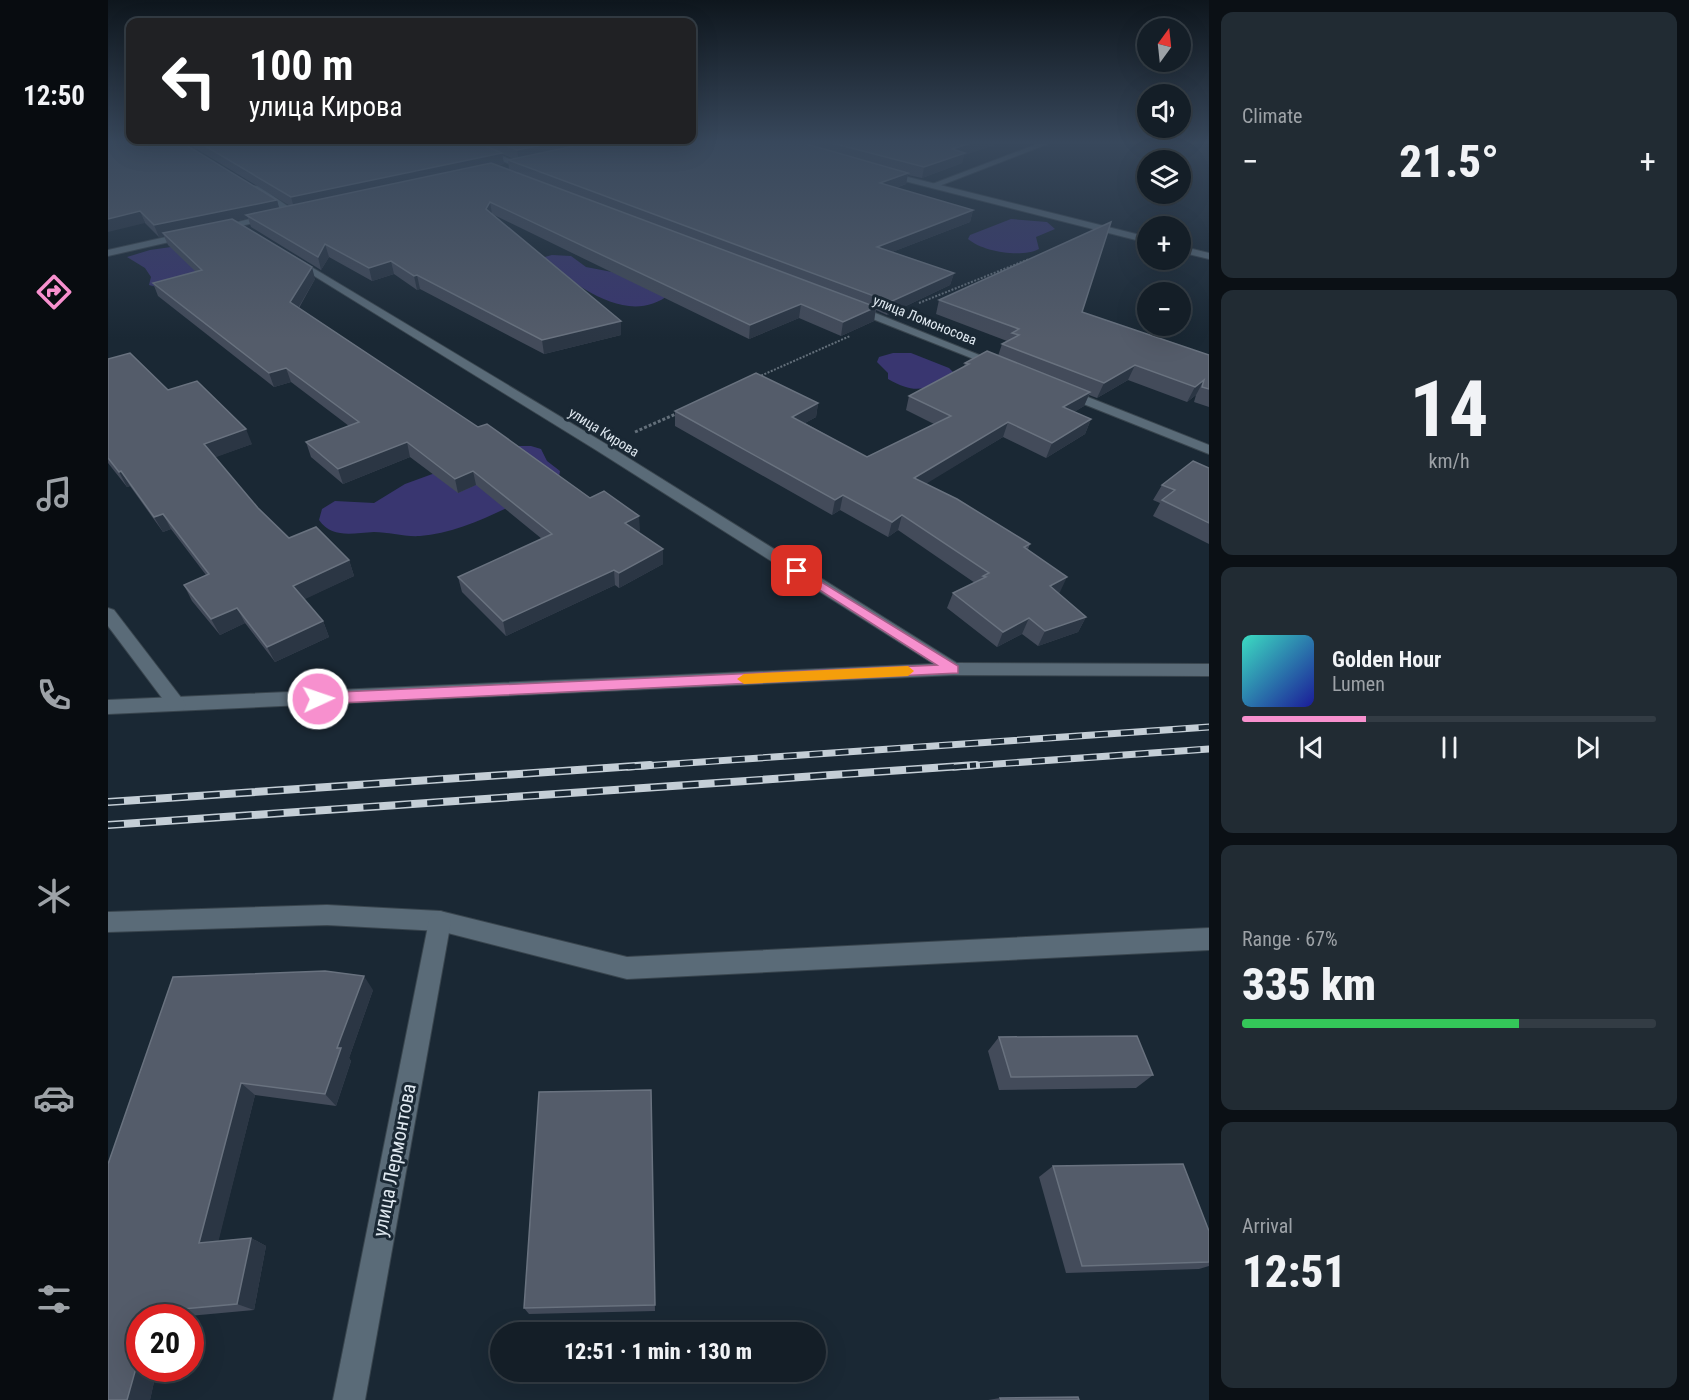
<!DOCTYPE html>
<html lang="en">
<head>
<meta charset="utf-8">
<style>
	:root { --surface:#141e27; --page:#212b33; --text:#f1f3f6; --muted:#9da2a7; --line:#333c44; --accent:#f790ce }
	body { margin:0; font-family:"Roboto Condensed",sans-serif; background:var(--page); color:var(--text); height:100vh; display:flex; flex-direction:column; font-size:22px; white-space:nowrap }
	* { box-sizing:border-box; margin:0 }
	p { font-size:20px; color:var(--muted) }
	.icon { flex:none; width:33px; height:33px; fill:none; stroke:currentColor; stroke-width:2; stroke-linecap:round; stroke-linejoin:round }
	.map { position:relative; flex:1; overflow:hidden }
	.panel { display:flex; flex-direction:column; gap:12px; padding:12px; background:#0b1015; width:480px }
	.panel>* { flex:none }
	.banner { position:absolute; left:18px; top:18px; width:570px; height:126px; border-radius:12px; box-shadow:0 6px 24px #0002,0 0 0 2px var(--line); background:#202124; color:#fff; overflow:hidden }
	.needle { width:39px; rotate:15deg }
	.controls { position:absolute; left:1029px; top:18px; display:grid; gap:12px }
	.controls a { display:grid; place-items:center; width:54px; height:54px; border-radius:50%; background:var(--surface); box-shadow:0 6px 24px #0002,0 0 0 2px var(--line); font-size:30px }
	.speed { position:absolute; left:18px; top:1304px; display:flex; gap:12px; font-size:30px; font-weight:700; text-align:center }
	.speed>* { display:grid; place-content:center; width:78px; height:78px; border-radius:50%; background:var(--surface); box-shadow:0 6px 24px #0002,0 0 0 2px var(--line); line-height:1 }
	.speed .limit { border:9px solid #d22; background:#fff; color:#111 }
	.pin { position:absolute; display:grid; place-items:center; width:51px; height:51px; color:#fff; margin:-26px; border-radius:12px; box-shadow:0 3px 9px #0006 }
	.me { position:absolute; width:66px; margin:-33px; rotate:87deg; stroke-linejoin:round; filter:drop-shadow(0 0 4px #0008) }
	.turn { display:flex; align-items:center; gap:21px; height:126px; padding:0 24px; font-size:27px }
	.turn .icon { width:78px; height:78px; stroke-width:2.5 }
	.turn b { display:block; font-size:42px; line-height:51px }
	.big { font-size:45px; font-weight:800; line-height:1.1 }
	.panel .card { flex:1; display:flex; flex-direction:column; justify-content:center; gap:9px; min-width:0; padding:0 21px; border-radius:12px; background:var(--page) }
	.panel .dial { align-items:center; gap:0 }
	.dial b { font-size:78px; line-height:1 }
	.song { display:flex; align-items:center; gap:18px }
	.cover { width:72px; height:72px; border-radius:9px; background:linear-gradient(135deg,hsl(170 70% 55%),hsl(240 70% 35%)) }
	.played { height:6px; border-radius:3px; background:linear-gradient(90deg,var(--accent) 30%,var(--line) 30%) }
	.keys { display:flex; justify-content:space-around; direction:ltr }
	.heat { display:flex; justify-content:space-between; align-items:center; font-size:33px; direction:ltr }
	.charge { height:9px; border-radius:4px; background:linear-gradient(90deg,#34c759 67%,var(--line) 0) }
	.trip { position:absolute; left:382px; top:1322px; width:336px; height:60px; border-radius:30px; background:var(--surface); box-shadow:0 6px 24px #0002,0 0 0 2px var(--line); font-weight:800; line-height:60px; text-align:center }
	main { display:flex; flex:1; min-height:0 }
	.menu { display:flex; flex-direction:column; width:108px; justify-content:space-around; align-items:center; background:#080c10; color:var(--muted) }
	.menu .icon { width:42px; height:42px }
	.menu .current { color:var(--accent) }
	.menu b { font-size:27px; color:var(--text) }
	.map>svg:first-child { display:block }
	.green { fill:#393670 }
	.lines { fill:none; stroke-linecap:round; stroke-linejoin:round }
	.service-casing { stroke:#39454e; stroke-width:2 }
	.minor-casing { stroke:#39454e; stroke-width:2 }
	.tertiary-casing { stroke:#39454e; stroke-width:2 }
	.path-far1 { stroke:#636f7a; stroke-width:2; stroke-dasharray:2 1.5; stroke-linecap:butt }
	.path { stroke:#636f7a; stroke-width:3; stroke-dasharray:3 2; stroke-linecap:butt }
	.service { fill:#5a6b78; fill-rule:evenodd }
	.minor { fill:#5a6b78; fill-rule:evenodd }
	.tertiary { fill:#5a6b78; fill-rule:evenodd }
	.rail-far1-casing { stroke:#c4ced6; stroke-width:7 }
	.rail-casing { stroke:#c4ced6; stroke-width:8 }
	.rail-far1 { stroke:#1a2834; stroke-width:4.5; stroke-dasharray:13; stroke-linecap:butt }
	.rail { stroke:#1a2834; stroke-width:5; stroke-dasharray:16; stroke-linecap:butt }
	.wall { fill:#434b5a; fill-rule:evenodd }
	.shaded-wall { fill:#2b3644 }
	.building { fill:#545c6a; stroke:#69727f; stroke-width:1.5 }
	.route { fill:#f790ce; stroke:#a15e86; stroke-width:1.5 }
	.slow { fill:#f59e0b }
	.labels { text-anchor:middle; dominant-baseline:central; stroke-width:6; stroke-linejoin:round; paint-order:stroke }
	.far-street-label { font-size:14px; fill:#dfe8f0; stroke:#1a2834 }
	.near-street-label { font-size:20px; fill:#dfe8f0; stroke:#1a2834 }
</style>
</head>
<body>
<main>
<nav class="menu">
<b>12:50</b>
<svg class="icon current" aria-label="directions" viewBox="0 0 24 24"><path d="M12 3l9 9-9 9-9-9zM9 14v-3h6M13 9l2 2-2 2"/></svg>
<svg class="icon" aria-label="music" viewBox="0 0 24 24"><path d="M9 18V5l10-2v13"/><circle cx="6" cy="18" r="3"/><circle cx="16" cy="16" r="3"/></svg>
<svg class="icon" aria-label="phone" viewBox="0 0 24 24"><path d="M5 4h4l2 5-3 2q2 4 5 5l2-3 5 2v4C11 20 4 13 5 4z"/></svg>
<svg class="icon" aria-label="climate" viewBox="0 0 24 24"><path d="M12 3v18M4 7l16 10M4 17L20 7"/></svg>
<svg class="icon" aria-label="car" viewBox="0 0 24 24"><path d="M5 17H2v-5l4-1 3-4h7l3 4 3 1v5h-3M9 17h6M6 11h13"/><circle cx="7" cy="17" r="2"/><circle cx="17" cy="17" r="2"/></svg>
<svg class="icon" aria-label="filters" viewBox="0 0 24 24"><path d="M4 7h16M4 17h16"/><circle cx="9" cy="7" r="2"/><circle cx="15" cy="17" r="2"/></svg>
</nav>
<div class="map">
<svg width="1101" height="1400" viewBox="0 0 1101 1400">
	<rect width="100%" height="100%" fill="#1a2834"/>
	<!-- green -->
	<g class="green">
		<path d="M 903,219 L 939,222 L 947,229 L 928,237 L 931,249 C 914,258 875,252 860,239 L 862,235 Z"/>
		<path d="M 77,245 L 138,255 L 49,287 L 41,285 L 43,277 L 37,268 L 19,257 L 42,250 Z"/>
		<path d="M 444,255 L 463,256 L 478,267 L 504,272 L 562,294 C 519,328 468,284 433,258 Z"/>
		<path d="M 803,353 L 841,368 L 846,373 C 817,389 811,396 780,379 L 780,373 L 769,362 L 771,357 L 785,353 Z"/>
		<path d="M 401,446 L 423,446 L 433,449 L 439,461 L 452,471 L 450,483 C 409,502 357,533 312,536 C 296,537 281,532 266,532 C 245,533 224,539 211,520 L 214,509 L 227,501 L 266,503 L 297,484 Z"/>
	</g>
	<g class="lines">
		<defs>
			<g id="service">
				<path d="M 846,663 L 1101,664 L 1101,676 L 846,675 L 0,714 L 0,700 Z"/>
				<path d="M 219,905 L 332,911 L 519,957 L 1101,928 L 1101,950 L 519,979 L 332,931 L 219,925 L 0,932 L 0,912 Z"/>
			</g>
			<g id="minor">
				<path d="M 354,143 L 364,143 L 413,164 L 406,166 Z"/>
				<path d="M 932,143 L 942,143 L 826,188 L 819,186 Z"/>
				<path d="M 145,186 L 151,186 L 188,212 L 181,214 L 145,190 Z"/>
				<path d="M 185,256 L 498,444 L 852,665 L 855,669 L 852,673 L 840,673 L 488,450 L 182,261 L 180,259 Z"/>
				<path d="M 742,306 L 750,306 L 896,365 L 886,367 L 742,310 Z"/>
				<path d="M 957,388 L 1101,445 L 1101,454 L 953,395 L 951,392 Z"/>
				<path d="M 0,608 L 6,610 L 75,700 L 78,705 L 75,710 L 63,710 L 0,626 Z"/>
				<path d="M 332,911 L 340,914 L 343,921 L 257,1400 L 225,1400 L 321,921 L 324,914 Z"/>
			</g>
			<g id="tertiary">
				<path d="M 776,171 L 1040,237 L 1040,243 L 773,175 Z"/>
				<path d="M 165,213 L 168,218 L 110,231 L 106,228 Z"/>
				<path d="M 80,232 L 83,233 L 83,237 L 0,256 L 0,250 Z"/>
				<path d="M 1072,246 L 1101,253 L 1101,259 L 1072,252 Z"/>
			</g>
		</defs>
		<!-- service casing -->
		<use href="#service" class="service-casing"/>
		<!-- minor casing -->
		<use href="#minor" class="minor-casing"/>
		<!-- tertiary casing -->
		<use href="#tertiary" class="tertiary-casing"/>
		<!-- path-far1 -->
		<g class="path-far1">
			<path d="M 811,303 L 921,259"/>
			<path d="M 650,377 L 742,336"/>
		</g>
		<!-- path -->
		<path class="path" d="M 527,432 L 572,412"/>
		<!-- service -->
		<use href="#service" class="service"/>
		<!-- minor -->
		<use href="#minor" class="minor"/>
		<!-- tertiary -->
		<use href="#tertiary" class="tertiary"/>
		<defs>
			<g id="rail-far1">
				<path d="M 520,767 L 1101,727"/>
				<path d="M 846,767 L 1101,749"/>
			</g>
			<g id="rail">
				<path d="M 0,802 L 542,765"/>
				<path d="M 0,825 L 868,765"/>
			</g>
		</defs>
		<!-- rail-far1 casing -->
		<use href="#rail-far1" class="rail-far1-casing"/>
		<!-- rail casing -->
		<use href="#rail" class="rail-casing"/>
		<!-- rail-far1 -->
		<use href="#rail-far1" class="rail-far1"/>
		<!-- rail -->
		<use href="#rail" class="rail"/>
	</g>
	<!-- wall -->
	<g class="wall">
		<path d="M 0,143 L 169,200 L 171,208 L 182,206 L 79,143 L 892,143 L 856,155 L 854,163 L 814,178 L 800,175 L 798,184 L 788,188 L 865,210 L 862,222 L 784,252 L 846,273 L 842,285 L 779,315 L 768,310 L 766,321 L 733,336 L 691,318 L 641,339 L 384,214 L 513,335 L 436,354 L 312,289 L 309,290 L 286,274 L 264,281 L 221,257 L 213,270 L 143,227 L 140,218 L 127,221 L 207,279 L 191,308 L 370,427 L 532,531 L 530,532 L 555,549 L 555,564 L 511,588 L 507,585 L 398,636 L 354,592 L 350,577 L 434,539 L 368,485 L 350,493 L 302,457 L 235,484 L 203,457 L 198,442 L 241,426 L 183,382 L 166,387 L 50,296 L 45,283 L 88,272 L 60,245 L 56,236 L 51,237 L 37,223 ZM 394,154 L 406,159 L 400,160 L 401,169 L 390,165 L 396,164 Z"/>
		<path d="M 831,300 L 974,312 L 1101,355 L 1101,407 L 1086,402 L 1088,395 L 1079,402 L 1020,380 L 989,398 L 981,395 L 976,406 L 966,412 L 983,419 L 977,434 L 938,458 L 895,437 L 818,483 L 922,544 L 920,549 L 952,592 L 950,593 L 978,617 L 970,632 L 930,646 L 914,634 L 889,647 L 839,608 L 845,593 L 867,583 L 790,530 L 780,537 L 732,510 L 724,515 L 567,426 L 567,411 L 710,403 L 708,417 L 697,423 L 759,457 L 826,424 L 798,410 L 801,396 L 856,367 L 857,363 L 890,356 L 894,344 L 899,341 L 828,314 Z"/>
		<path d="M 0,359 L 60,390 L 144,444 L 107,457 L 150,508 L 181,538 L 241,560 L 246,576 L 196,599 L 215,621 L 221,637 L 167,662 L 137,623 L 112,635 L 84,601 L 76,585 L 98,575 L 63,529 L 55,532 L 22,486 L 19,487 L 0,463 Z"/>
		<path d="M 1101,468 L 1101,544 L 1045,516 L 1052,503 L 1045,500 L 1054,485 Z"/>
		<path d="M 265,990 L 241,1058 L 243,1061 L 228,1106 L 147,1095 L 110,1241 L 143,1238 L 158,1246 L 146,1310 L 70,1317 L 32,1317 L 32,1368 L 49,1368 L 42,1400 L 0,1400 L 0,1164 Z"/>
		<path d="M 891,1037 L 1045,1075 L 1028,1088 L 891,1090 L 880,1051 Z"/>
		<path d="M 543,1090 L 547,1311 L 421,1314 L 416,1308 Z"/>
		<path d="M 945,1166 L 1101,1231 L 1101,1266 L 1091,1269 L 958,1273 L 931,1177 Z"/>
		<path d="M 892,1398 L 971,1400 L 880,1400 Z"/>
	</g>
	<!-- shaded-wall -->
	<g class="shaded-wall">
		<path d="M 444,143 L 494,143 L 411,161 L 409,150 Z"/>
		<path d="M 863,143 L 892,143 L 856,155 L 854,163 L 814,178 L 816,167 L 844,149 Z"/>
		<path d="M 394,153 L 396,164 L 186,208 L 183,197 Z"/>
		<path d="M 800,173 L 798,184 L 770,194 L 772,183 Z"/>
		<path d="M 169,200 L 172,211 L 138,215 L 140,218 L 58,236 L 55,233 L 56,236 L 51,237 L 46,225 Z"/>
		<path d="M 382,202 L 384,214 L 378,209 Z"/>
		<path d="M 865,210 L 862,222 L 766,259 L 769,247 Z"/>
		<path d="M 32,211 L 37,223 L 0,232 L 0,219 Z"/>
		<path d="M 217,244 L 221,257 L 213,270 L 210,257 Z"/>
		<path d="M 283,261 L 286,274 L 264,281 L 261,268 Z"/>
		<path d="M 204,267 L 207,279 L 186,315 L 182,302 Z"/>
		<path d="M 846,273 L 842,285 L 779,315 L 782,302 Z"/>
		<path d="M 309,275 L 312,289 L 309,290 L 306,276 Z"/>
		<path d="M 693,304 L 691,318 L 641,339 L 642,325 Z"/>
		<path d="M 768,307 L 766,321 L 733,336 L 735,322 Z"/>
		<path d="M 513,321 L 513,335 L 436,354 L 434,340 Z"/>
		<path d="M 1027,365 L 1020,380 L 989,398 L 996,383 Z"/>
		<path d="M 178,368 L 183,382 L 166,387 L 161,373 Z"/>
		<path d="M 1096,380 L 1088,395 L 1079,402 L 1087,387 Z"/>
		<path d="M 982,392 L 976,406 L 950,422 L 955,407 Z"/>
		<path d="M 710,403 L 708,417 L 682,431 L 684,417 Z"/>
		<path d="M 983,419 L 977,434 L 938,458 L 944,443 Z"/>
		<path d="M 900,422 L 895,437 L 803,493 L 806,478 Z"/>
		<path d="M 138,429 L 144,444 L 103,459 L 96,444 Z"/>
		<path d="M 299,442 L 302,457 L 235,484 L 230,469 Z"/>
		<path d="M 13,471 L 22,486 L 19,487 L 11,472 Z"/>
		<path d="M 365,471 L 368,485 L 350,493 L 347,479 Z"/>
		<path d="M 735,495 L 732,510 L 724,515 L 727,500 Z"/>
		<path d="M 55,514 L 63,529 L 55,532 L 46,517 Z"/>
		<path d="M 794,515 L 790,530 L 780,537 L 784,522 Z"/>
		<path d="M 531,516 L 532,531 L 518,538 L 517,523 Z"/>
		<path d="M 555,549 L 555,564 L 511,588 L 511,573 Z"/>
		<path d="M 241,560 L 246,576 L 191,602 L 185,586 Z"/>
		<path d="M 506,570 L 507,585 L 398,636 L 395,621 Z"/>
		<path d="M 959,577 L 952,592 L 935,601 L 942,586 Z"/>
		<path d="M 129,608 L 137,623 L 112,635 L 103,619 Z"/>
		<path d="M 978,617 L 970,632 L 930,646 L 937,631 Z"/>
		<path d="M 921,618 L 914,634 L 889,647 L 895,632 Z"/>
		<path d="M 215,621 L 221,637 L 167,662 L 159,647 Z"/>
		<path d="M 256,976 L 265,990 L 241,1058 L 243,1061 L 228,1106 L 217,1094 L 229,1048 Z"/>
		<path d="M 133,1083 L 147,1095 L 108,1251 L 91,1243 Z"/>
		<path d="M 143,1238 L 158,1246 L 146,1310 L 129,1304 Z"/>
		<path d="M 42,1312 L 59,1317 L 41,1317 Z"/>
		<path d="M 32,1354 L 32,1368 L 49,1368 L 42,1400 L 19,1400 Z"/>
	</g>
	<!-- building -->
	<g class="building">
		<path d="M 0,143 L 75,143 L 169,200 L 46,225 L 32,211 L 0,219 Z"/>
		<path d="M 92,143 L 371,143 L 394,153 L 183,197 Z"/>
		<path d="M 392,143 L 444,143 L 409,150 Z"/>
		<path d="M 480,143 L 695,143 L 800,173 L 772,183 L 865,210 L 769,247 L 846,273 L 782,302 L 400,160 Z"/>
		<path d="M 724,143 L 863,143 L 844,149 L 857,153 L 816,167 Z"/>
		<path d="M 383,163 L 768,307 L 735,322 L 693,304 L 642,325 L 382,202 L 378,209 L 513,321 L 434,340 L 309,275 L 306,276 L 283,261 L 261,268 L 217,244 L 210,257 L 138,215 Z"/>
		<path d="M 124,219 L 204,267 L 182,302 L 370,427 L 379,424 L 482,498 L 496,491 L 531,516 L 517,523 L 555,549 L 511,573 L 506,570 L 395,621 L 350,577 L 444,534 L 365,471 L 347,479 L 299,442 L 230,469 L 198,442 L 251,422 L 178,368 L 161,373 L 45,283 L 94,270 L 55,233 Z"/>
		<path d="M 1003,222 L 974,312 L 1101,355 L 1101,389 L 1094,387 L 1096,380 L 1087,387 L 1027,365 L 996,383 L 894,344 L 911,335 L 904,333 L 911,329 L 831,300 Z"/>
		<path d="M 879,351 L 982,392 L 955,407 L 983,419 L 944,443 L 900,422 L 806,478 L 849,499 L 922,544 L 916,547 L 959,577 L 942,586 L 978,617 L 937,631 L 921,618 L 895,632 L 845,593 L 878,577 L 875,576 L 881,573 L 794,515 L 784,522 L 735,495 L 727,500 L 567,411 L 648,373 L 710,403 L 684,417 L 759,457 L 843,416 L 801,396 L 861,364 L 857,363 Z"/>
		<path d="M 22,353 L 60,390 L 89,381 L 138,429 L 96,444 L 150,508 L 181,538 L 208,527 L 241,560 L 185,586 L 215,621 L 159,647 L 129,608 L 103,619 L 76,585 L 101,574 L 55,514 L 46,517 L 13,471 L 11,472 L 0,458 L 0,359 Z"/>
		<path d="M 1085,461 L 1101,468 L 1101,523 L 1054,500 L 1067,490 L 1054,485 Z"/>
		<path d="M 217,971 L 256,976 L 229,1048 L 233,1048 L 217,1094 L 133,1083 L 91,1243 L 143,1238 L 129,1304 L 42,1312 L 41,1317 L 32,1317 L 32,1354 L 19,1400 L 0,1400 L 0,1164 L 65,977 Z"/>
		<path d="M 1029,1036 L 1045,1075 L 903,1077 L 891,1037 Z"/>
		<path d="M 543,1090 L 547,1305 L 416,1308 L 431,1092 Z"/>
		<path d="M 1075,1164 L 1101,1231 L 1101,1262 L 974,1266 L 945,1166 Z"/>
		<path d="M 970,1397 L 971,1400 L 893,1400 L 892,1398 Z"/>
	</g>
	<!-- sky -->
	<linearGradient id="sky" x2="0" y2="1"><stop stop-color="#0e161d"/><stop offset="0.42" stop-color="#38485c"/><stop offset="1" stop-color="#38485c" stop-opacity="0"/></linearGradient>
	<rect width="1101" height="339" fill="url(#sky)"/>
	<!-- route -->
	<path class="route" d="M 689,567 L 850,666 L 850,673 L 210,704 L 203,699 L 210,693 L 829,665 L 685,573 L 683,571 Z"/>
	<!-- slow -->
	<path class="slow" d="M 800,666 L 806,671 L 800,676 L 636,684 L 629,679 L 636,674 Z"/>
	<g class="labels">
		<!-- far-street labels -->
		<g class="far-street-label">
			<text transform="translate(817 320) rotate(22)">улица Ломоносова</text>
			<text transform="translate(496 432) rotate(32)">улица Кирова</text>
		</g>
		<!-- near-street labels -->
		<g class="near-street-label">
			<text transform="translate(286 1160) rotate(-79)">улица Лермонтова</text>
		</g>
	</g>
</svg>
<div class="controls">
<a><svg class="needle" viewBox="-14 -14 28 28"><path d="M0-13l5 13h-10z" fill="#e53935"/><path d="M0 13l5-13h-10z" fill="#9da2a7"/></svg></a>
<a><svg class="icon" aria-label="sound" viewBox="0 0 24 24"><path d="M4 9h4l5-4v14l-5-4H4zM17 9q2 3 0 6"/></svg></a>
<a><svg class="icon" aria-label="layers" viewBox="0 0 24 24"><path d="M12 4l9 5-9 5-9-5zM3 14l9 5 9-5"/></svg></a>
<a>+</a>
<a>−</a>
</div>
<div class="speed"><div class="limit">20</div></div>
<div class="pin" style="left:689px;top:571px;background:#d93025"><svg class="icon" aria-label="arrive" viewBox="0 0 24 24"><path d="M6 21V4h12l-3 4 3 4H6"/></svg></div>
<svg class="me" style="left:210px;top:699px" viewBox="-20 -20 40 40"><circle r="17" fill="#f790ce" stroke="#fff" stroke-width="3"/><path d="M0-11L8 9 0 5-8 9z" fill="#fff"/></svg>
<div class="trip">12:51 · 1 min · 130 m</div>
<div class="banner">
<div class="turn"><svg class="icon" aria-label="left" viewBox="0 0 24 24"><path d="M17 20v-9H6M10 6l-5 5 5 5"/></svg><div><b>100 m</b>улица Кирова</div></div>
</div>
</div>
<section class="panel">
<div class="card"><p>Climate</p>
<div class="heat"><a>−</a><b class="big">21.5°</b><a>+</a></div>
</div>
<div class="card dial"><b>14</b><p>km/h</p></div>
<div class="card">
<div class="song"><i class="cover"></i><div><b>Golden Hour</b><p>Lumen</p></div></div>
<div class="played"></div>
<div class="keys"><svg class="icon" aria-label="previous" viewBox="0 0 24 24"><path d="M18 5L8 12l10 7zM5 5v14"/></svg><svg class="icon" aria-label="pause" viewBox="0 0 24 24"><path d="M8 5v14M16 5v14"/></svg><svg class="icon" aria-label="next" viewBox="0 0 24 24"><path d="M6 5l10 7-10 7zM19 5v14"/></svg></div>
</div>
<div class="card"><p>Range · 67%</p><b class="big">335 km</b><div class="charge"></div></div>
<div class="card"><p>Arrival</p><b class="big">12:51</b></div>
</section>
</main>
</body>
</html>
